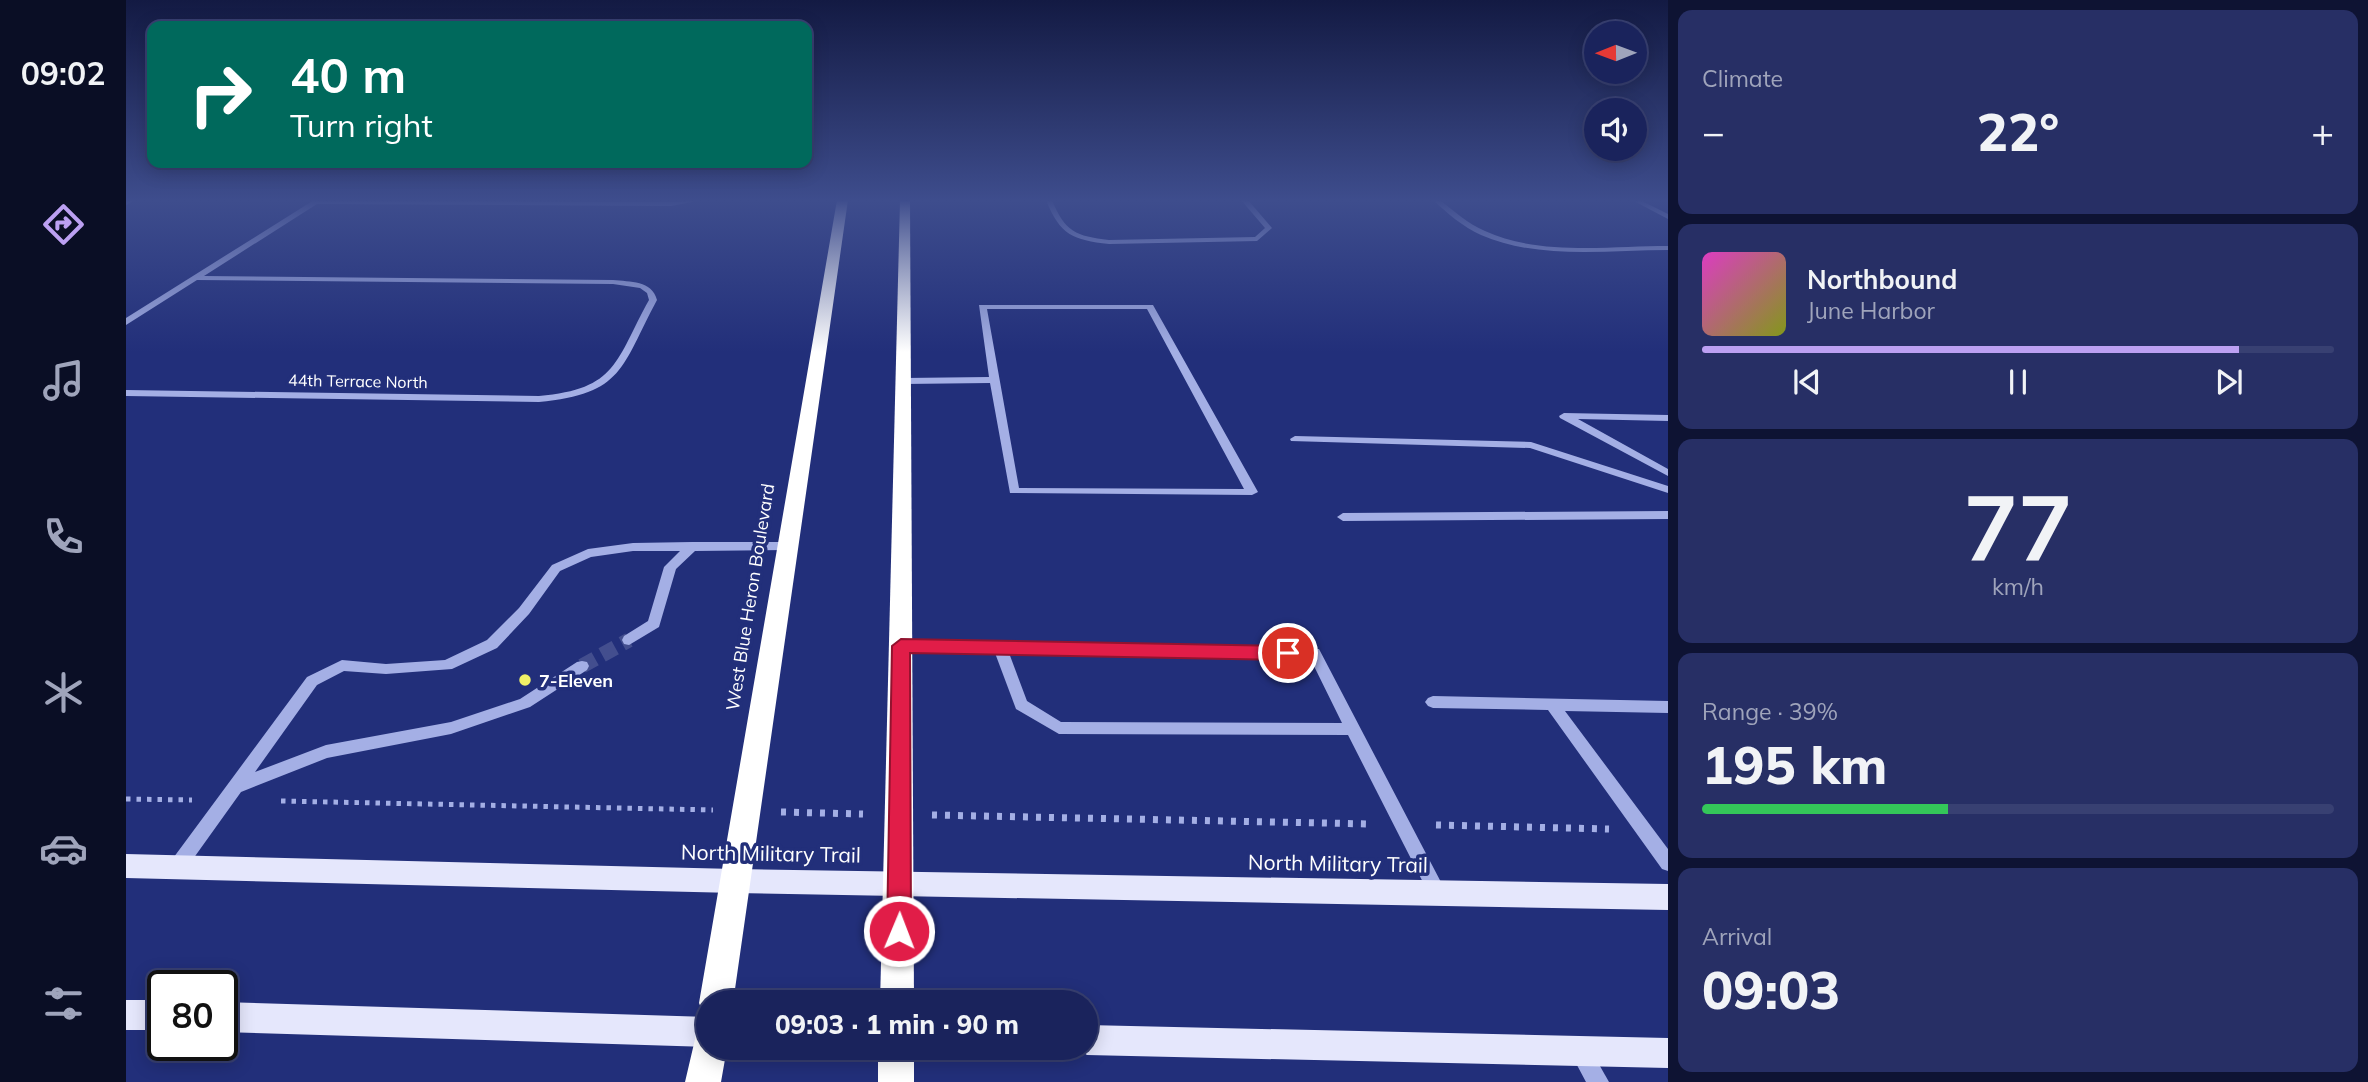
<!DOCTYPE html>
<html lang="en">
<head>
<meta charset="utf-8">
<style>
	:root { --surface:#1a235c; --page:#272f65; --text:#f1f3f6; --muted:#9fa4bb; --line:#384072; --accent:#bca0f2 }
	body { margin:0; font-family:Mulish,sans-serif; background:var(--page); color:var(--text); height:100vh; display:flex; flex-direction:column; font-size:26px; white-space:nowrap }
	* { box-sizing:border-box; margin:0 }
	p { font-size:23px; color:var(--muted) }
	.icon { flex:none; width:38px; height:38px; fill:none; stroke:currentColor; stroke-width:2; stroke-linecap:round; stroke-linejoin:round }
	.map { position:relative; flex:1; overflow:hidden }
	.sheet { display:flex; flex-direction:column; gap:10px; padding:10px; background:#0e1333; width:700px }
	.sheet>* { flex:none }
	.banner { position:absolute; left:21px; top:21px; width:665px; height:147px; border-radius:14px; box-shadow:0 4px 18px #0003,0 0 0 2px var(--line); background:#00695c; color:#fff; overflow:hidden }
	.needle { width:46px; rotate:269deg }
	.tools { position:absolute; left:1458px; top:21px; display:grid; gap:14px }
	.tools a { display:grid; place-items:center; width:63px; height:63px; border-radius:50%; background:var(--surface); box-shadow:0 4px 18px #0003,0 0 0 2px var(--line); font-size:35px }
	.speed { position:absolute; left:21px; top:970px; display:flex; gap:14px; font-size:35px; font-weight:700; text-align:center }
	.speed>* { display:grid; place-content:center; width:91px; height:91px; border-radius:50%; background:var(--surface); box-shadow:0 4px 18px #0003,0 0 0 2px var(--line); line-height:1 }
	.speed .limit { border:4px solid #111; border-radius:10px; background:#fff; color:#111 }
	.pin { position:absolute; display:grid; place-items:center; width:60px; height:60px; color:#fff; margin:-30px; border:4px solid #fff; border-radius:50%; box-shadow:0 2px 7px #0007 }
	.me { position:absolute; width:77px; margin:-38px; rotate:1deg; stroke-linejoin:round; filter:drop-shadow(0 0 5px #0008) }
	.turn { display:flex; align-items:center; gap:24px; height:147px; padding:0 28px; font-size:32px }
	.turn .icon { width:91px; height:91px; stroke-width:2.5 }
	.turn b { display:block; font-size:49px; line-height:60px }
	.big { font-size:52px; font-weight:800; line-height:1.1 }
	.sheet .tile { flex:1; display:flex; flex-direction:column; justify-content:center; gap:10px; min-width:0; padding:0 24px; border-radius:14px; background:var(--page) }
	.sheet .dial { align-items:center; gap:0 }
	.dial b { font-size:91px; line-height:1 }
	.song { display:flex; align-items:center; gap:21px }
	.cover { width:84px; height:84px; border-radius:10px; background:linear-gradient(135deg,hsl(310 70% 55%),hsl(70 70% 35%)) }
	.played { height:7px; border-radius:4px; background:linear-gradient(90deg,var(--accent) 85%,var(--line) 85%) }
	.keys { display:flex; justify-content:space-around; direction:ltr }
	.heat { display:flex; justify-content:space-between; align-items:center; font-size:38px; direction:ltr }
	.charge { height:10px; border-radius:5px; background:linear-gradient(90deg,#34c759 39%,var(--line) 0) }
	.trip { position:absolute; left:570px; top:990px; width:402px; height:70px; border-radius:35px; background:var(--surface); box-shadow:0 4px 18px #0003,0 0 0 2px var(--line); font-weight:800; line-height:70px; text-align:center }
	main { display:flex; flex:1; min-height:0 }
	.menu { display:flex; flex-direction:column; width:126px; justify-content:space-around; align-items:center; background:#0a0e25; color:var(--muted) }
	.menu .icon { width:49px; height:49px }
	.menu .selected { color:var(--accent) }
	.menu b { font-size:32px; color:var(--text) }
	.map>svg:first-child { display:block }
	.lines { fill:none; stroke-linecap:round; stroke-linejoin:round }
	.minor-tunnel { stroke:#434e8e; stroke-width:15; stroke-dasharray:15 8; stroke-linecap:butt }
	.path-far1 { stroke:#a4afe5; stroke-width:5; stroke-dasharray:4.5 6; stroke-linecap:butt }
	.path { stroke:#a4afe5; stroke-width:7; stroke-dasharray:5 8; stroke-linecap:butt }
	.minor { fill:#a4afe5; fill-rule:evenodd }
	.major { fill:#e5e7fc; fill-rule:evenodd }
	.highway { fill:#fff; fill-rule:evenodd }
	.route { fill:#e11d48; stroke:#92132f; stroke-width:2 }
	.poi-dot { fill:#f0f067; stroke:#222f7a; stroke-width:2.5 }
	.labels { text-anchor:middle; dominant-baseline:central; stroke-width:7; stroke-linejoin:round; paint-order:stroke }
	.far-street-label { font-size:16px; fill:#fff; stroke:#222f7a }
	.street-label { font-size:18px; fill:#fff; stroke:#222f7a }
	.poi-label { font-size:18px; font-weight:bold; fill:#fff; stroke:#222f7a; text-anchor:start }
	.near-street-label { font-size:21px; fill:#fff; stroke:#222f7a }
</style>
</head>
<body>
<main>
<nav class="menu">
<b>09:02</b>
<svg class="icon selected" aria-label="directions" viewBox="0 0 24 24"><path d="M12 3l9 9-9 9-9-9zM9 14v-3h6M13 9l2 2-2 2"/></svg>
<svg class="icon" aria-label="music" viewBox="0 0 24 24"><path d="M9 18V5l10-2v13"/><circle cx="6" cy="18" r="3"/><circle cx="16" cy="16" r="3"/></svg>
<svg class="icon" aria-label="phone" viewBox="0 0 24 24"><path d="M5 4h4l2 5-3 2q2 4 5 5l2-3 5 2v4C11 20 4 13 5 4z"/></svg>
<svg class="icon" aria-label="climate" viewBox="0 0 24 24"><path d="M12 3v18M4 7l16 10M4 17L20 7"/></svg>
<svg class="icon" aria-label="car" viewBox="0 0 24 24"><path d="M5 17H2v-5l4-1 3-4h7l3 4 3 1v5h-3M9 17h6M6 11h13"/><circle cx="7" cy="17" r="2"/><circle cx="17" cy="17" r="2"/></svg>
<svg class="icon" aria-label="filters" viewBox="0 0 24 24"><path d="M4 7h16M4 17h16"/><circle cx="9" cy="7" r="2"/><circle cx="15" cy="17" r="2"/></svg>
</nav>
<div class="map">
<svg width="1542" height="1082" viewBox="0 0 1542 1082">
	<rect width="100%" height="100%" fill="#222f7a"/>
	<g class="lines">
		<!-- minor-tunnel -->
		<path class="minor-tunnel" d="M 456,666 L 503,640"/>
		<!-- path-far1 -->
		<g class="path-far1">
			<path d="M 0,799 L 66,800"/>
			<path d="M 155,801 L 587,810"/>
			<path d="M 655,812 L 665,812"/>
		</g>
		<!-- path -->
		<g class="path">
			<path d="M 655,812 L 737,814"/>
			<path d="M 806,815 L 1245,824"/>
			<path d="M 1310,825 L 1483,829"/>
		</g>
		<!-- minor -->
		<g class="minor">
			<path d="M 9,200 L 8,201 L 0,205 L 0,201 Z"/>
			<path d="M 188,200 L 545,202 L 577,200 L 545,206 L 191,204 L 78,276 L 487,280 C 504,282 526,280 531,300 C 495,367 498,394 413,402 L 0,396 L 0,390 L 413,396 C 492,389 489,361 523,300 L 521,293 L 514,288 L 487,284 L 71,280 L 0,325 L 0,318 Z"/>
			<path d="M 920,200 L 926,200 C 939,232 950,236 983,240 L 1129,237 L 1139,228 L 1115,200 L 1122,200 L 1146,228 L 1131,241 L 983,244 C 947,240 934,235 920,200 Z"/>
			<path d="M 1307,200 L 1314,200 C 1328,211 1342,224 1359,231 C 1412,256 1485,246 1542,246 L 1542,250 C 1481,250 1412,260 1355,235 C 1337,227 1321,213 1307,200 Z"/>
			<path d="M 1506,200 L 1514,200 L 1542,214 L 1542,219 Z"/>
			<path d="M 853,305 L 1027,305 L 1132,492 L 1126,495 L 884,493 L 864,383 L 778,384 L 773,381 L 778,378 L 863,377 ZM 861,309 L 1021,309 L 1118,489 L 893,488 Z"/>
			<path d="M 1438,413 L 1542,415 L 1542,421 L 1452,419 L 1542,469 L 1542,476 L 1434,418 L 1433,416 Z"/>
			<path d="M 1169,436 L 1405,442 L 1542,486 L 1542,493 L 1404,448 L 1165,441 L 1164,439 Z"/>
			<path d="M 1542,511 L 1542,519 L 1217,521 L 1211,517 L 1217,513 Z"/>
			<path d="M 566,542 L 662,542 L 668,546 L 662,550 L 569,551 L 550,569 L 533,627 L 503,645 L 498,644 L 496,640 L 498,636 L 522,621 L 538,567 L 554,551 L 507,551 L 465,557 L 434,571 L 403,614 L 371,648 L 326,669 L 260,674 L 218,671 L 191,685 L 129,772 L 200,745 L 325,722 L 394,699 L 451,662 L 456,661 L 461,662 L 463,666 L 461,670 L 404,707 L 325,734 L 201,758 L 115,792 L 57,873 L 51,875 L 45,873 L 42,867 L 45,861 L 181,677 L 216,660 L 260,664 L 319,660 L 361,640 L 393,608 L 426,565 L 462,549 L 507,543 Z"/>
			<path d="M 775,641 L 1193,649 L 1317,886 L 1320,892 L 1317,898 L 1311,901 L 1305,898 L 1222,735 L 933,734 L 890,709 L 869,653 L 775,651 L 770,650 L 768,646 L 770,642 ZM 883,653 L 1184,658 L 1216,723 L 935,722 L 901,701 Z"/>
			<path d="M 1307,696 L 1542,701 L 1542,713 L 1439,711 L 1542,849 L 1542,871 L 1536,869 L 1422,710 L 1307,708 L 1302,706 L 1299,702 L 1302,698 Z"/>
			<path d="M 1455,1041 L 1462,1045 L 1483,1082 L 1460,1082 L 1444,1052 L 1448,1045 Z"/>
		</g>
		<!-- major -->
		<g class="major">
			<path d="M 0,854 L 609,869 L 1542,884 L 1542,910 L 609,893 L 0,878 Z"/>
			<rect x="0" y="1000" width="37" height="30"/>
			<path d="M 96,1002 L 583,1017 L 583,1047 L 96,1032 Z"/>
			<path d="M 961,1025 L 1542,1038 L 1542,1068 L 961,1055 L 950,1048 L 961,1048 Z"/>
		</g>
		<!-- highway -->
		<g class="highway">
			<path d="M 711,200 L 722,200 L 607,1003 L 583,1003 L 583,1017 L 578,1015 L 573,1003 Z"/>
			<path d="M 774,200 L 784,200 L 788,1003 L 754,1003 Z"/>
			<path d="M 583,1030 L 583,1048 L 601,1048 L 595,1082 L 559,1082 L 570,1035 Z"/>
			<rect x="752" y="1048" width="36" height="34"/>
		</g>
	</g>
	<!-- sky -->
	<linearGradient id="sky" x2="0" y2="1"><stop stop-color="#131a43"/><stop offset="0.57" stop-color="#3e4d8d"/><stop offset="1" stop-color="#3e4d8d" stop-opacity="0"/></linearGradient>
	<rect width="1542" height="352" fill="url(#sky)"/>
	<!-- route -->
	<path class="route" d="M 775,639 L 1162,646 L 1172,653 L 1162,660 L 784,653 L 785,931 L 782,940 L 773,943 L 764,940 L 761,931 L 766,646 Z"/>
	<!-- markers -->
	<circle class="poi-dot" cx="399" cy="680" r="7"/>
	<g class="labels">
		<!-- far-street labels -->
		<g class="far-street-label">
			<text transform="translate(232 381) rotate(1)">44th Terrace North</text>
		</g>
		<!-- street labels -->
		<g class="street-label">
			<text transform="translate(624 597) rotate(-81)">West Blue Heron Boulevard</text>
		</g>
		<!-- poi labels -->
		<g class="poi-label">
			<text x="413" y="680">7-Eleven</text>
		</g>
		<!-- near-street labels -->
		<g class="near-street-label">
			<text transform="translate(645 853) rotate(1)">North Military Trail</text>
			<text transform="translate(1212 863) rotate(1)">North Military Trail</text>
		</g>
	</g>
</svg>
<div class="tools">
<a><svg class="needle" viewBox="-14 -14 28 28"><path d="M0-13l5 13h-10z" fill="#e53935"/><path d="M0 13l5-13h-10z" fill="#9fa4bb"/></svg></a>
<a><svg class="icon" aria-label="sound" viewBox="0 0 24 24"><path d="M4 9h4l5-4v14l-5-4H4zM17 9q2 3 0 6"/></svg></a>
</div>
<div class="speed"><div class="limit">80</div></div>
<div class="pin" style="left:1162px;top:653px;background:#d93025"><svg class="icon" aria-label="arrive" viewBox="0 0 24 24"><path d="M6 21V4h12l-3 4 3 4H6"/></svg></div>
<svg class="me" style="left:773px;top:931px" viewBox="-20 -20 40 40"><circle r="17" fill="#e11d48" stroke="#fff" stroke-width="3"/><path d="M0-11L8 9 0 5-8 9z" fill="#fff"/></svg>
<div class="trip">09:03 · 1 min · 90 m</div>
<div class="banner">
<div class="turn"><svg class="icon" aria-label="right" viewBox="0 0 24 24"><path d="M7 20v-9h11M14 6l5 5-5 5"/></svg><div><b>40 m</b>Turn right</div></div>
</div>
</div>
<section class="sheet">
<div class="tile"><p>Climate</p>
<div class="heat"><a>−</a><b class="big">22°</b><a>+</a></div>
</div>
<div class="tile">
<div class="song"><i class="cover"></i><div><b>Northbound</b><p>June Harbor</p></div></div>
<div class="played"></div>
<div class="keys"><svg class="icon" aria-label="previous" viewBox="0 0 24 24"><path d="M18 5L8 12l10 7zM5 5v14"/></svg><svg class="icon" aria-label="pause" viewBox="0 0 24 24"><path d="M8 5v14M16 5v14"/></svg><svg class="icon" aria-label="next" viewBox="0 0 24 24"><path d="M6 5l10 7-10 7zM19 5v14"/></svg></div>
</div>
<div class="tile dial"><b>77</b><p>km/h</p></div>
<div class="tile"><p>Range · 39%</p><b class="big">195 km</b><div class="charge"></div></div>
<div class="tile"><p>Arrival</p><b class="big">09:03</b></div>
</section>
</main>
</body>
</html>
